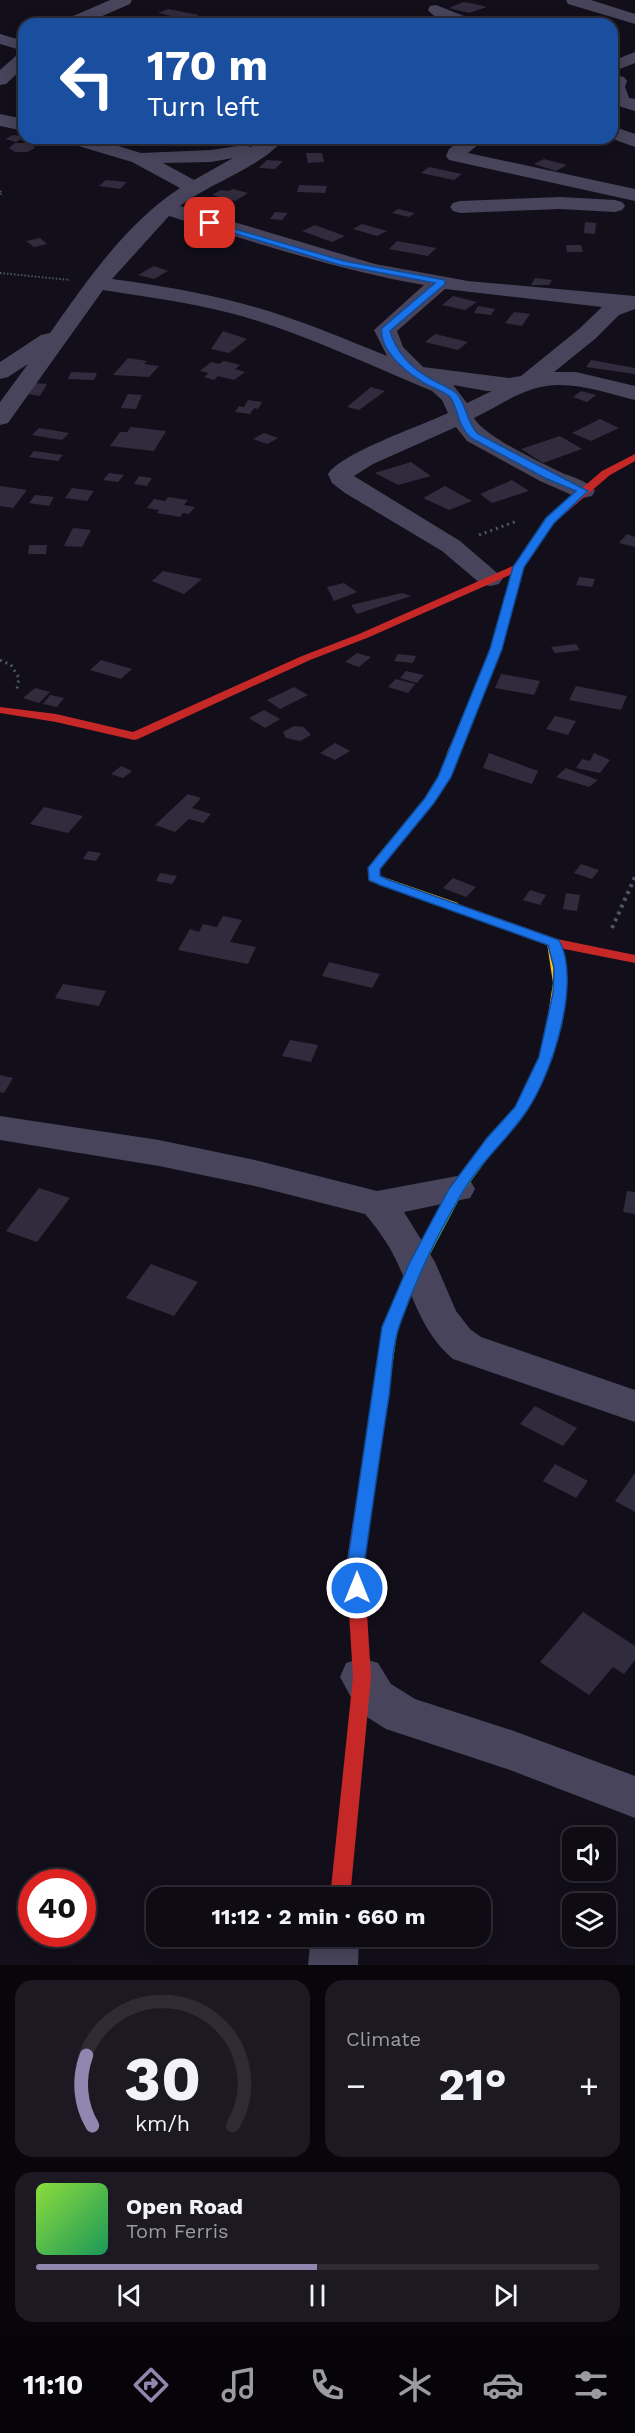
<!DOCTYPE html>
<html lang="en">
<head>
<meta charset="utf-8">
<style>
	:root { --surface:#0e0b14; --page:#1c1922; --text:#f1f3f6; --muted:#9b9ba0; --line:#2e2b34; --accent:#8f87af }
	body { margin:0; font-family:"Work Sans",sans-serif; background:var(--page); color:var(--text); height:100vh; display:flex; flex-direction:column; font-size:22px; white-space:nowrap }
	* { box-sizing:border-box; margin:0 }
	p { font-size:20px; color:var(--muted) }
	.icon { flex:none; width:33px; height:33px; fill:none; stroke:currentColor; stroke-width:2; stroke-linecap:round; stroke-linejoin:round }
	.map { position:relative; height:1965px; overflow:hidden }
	.drawer { display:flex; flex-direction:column; gap:15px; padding:15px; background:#08060b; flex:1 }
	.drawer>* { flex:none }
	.guide { position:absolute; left:18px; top:18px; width:600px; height:126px; border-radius:18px; box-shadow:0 3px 15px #0003,0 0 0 2px var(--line); background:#1a4fa0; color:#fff; overflow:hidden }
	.fabs { position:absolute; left:562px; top:1827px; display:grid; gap:12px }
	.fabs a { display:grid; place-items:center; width:54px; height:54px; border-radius:12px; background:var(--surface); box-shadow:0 3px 15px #0003,0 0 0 2px var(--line); font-size:30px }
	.speed { position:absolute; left:18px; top:1869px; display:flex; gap:12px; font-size:30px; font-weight:700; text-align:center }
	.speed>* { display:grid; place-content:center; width:78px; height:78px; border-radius:50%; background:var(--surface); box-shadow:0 3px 15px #0003,0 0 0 2px var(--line); line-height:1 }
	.speed .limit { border:9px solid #d22; background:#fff; color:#111 }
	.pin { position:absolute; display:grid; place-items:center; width:51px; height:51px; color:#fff; margin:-26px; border-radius:12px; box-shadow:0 3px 9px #0006 }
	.me { position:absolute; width:66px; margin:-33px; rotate:0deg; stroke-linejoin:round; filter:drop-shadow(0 0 4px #0008) }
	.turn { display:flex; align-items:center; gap:21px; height:126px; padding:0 30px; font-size:27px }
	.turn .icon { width:78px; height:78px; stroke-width:2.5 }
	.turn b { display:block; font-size:42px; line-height:51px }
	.big { font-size:45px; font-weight:700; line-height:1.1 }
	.drawer .tile { flex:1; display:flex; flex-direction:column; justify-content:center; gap:9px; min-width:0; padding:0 21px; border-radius:18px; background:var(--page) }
	.drawer .dial { align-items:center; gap:0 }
	.dial svg { height:156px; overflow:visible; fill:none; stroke:var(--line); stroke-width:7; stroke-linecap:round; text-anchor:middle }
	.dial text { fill:var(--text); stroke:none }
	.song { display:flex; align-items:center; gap:18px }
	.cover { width:72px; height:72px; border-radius:9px; background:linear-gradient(135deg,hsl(90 70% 55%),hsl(150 70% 35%)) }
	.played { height:6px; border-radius:3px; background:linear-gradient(90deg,var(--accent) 50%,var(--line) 50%) }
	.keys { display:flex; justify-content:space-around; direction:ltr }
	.heat { display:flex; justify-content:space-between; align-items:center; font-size:33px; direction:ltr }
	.drawer .tiles { flex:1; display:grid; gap:15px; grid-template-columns:1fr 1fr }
	.tile:last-child { grid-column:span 2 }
	.trip { position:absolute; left:146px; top:1887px; width:345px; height:60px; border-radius:18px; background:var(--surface); box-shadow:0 3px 15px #0003,0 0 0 2px var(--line); font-weight:700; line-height:60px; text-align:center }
	.tabs { display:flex; height:96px; justify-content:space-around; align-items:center; background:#060408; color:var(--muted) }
	.tabs .icon { width:42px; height:42px }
	.tabs .on { color:var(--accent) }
	.tabs b { font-size:27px; color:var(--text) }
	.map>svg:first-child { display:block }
	.building { fill:#302c3d }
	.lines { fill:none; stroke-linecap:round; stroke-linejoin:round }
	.path-far2 { stroke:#4a5866; stroke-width:2; stroke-dasharray:1.5 2; stroke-linecap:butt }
	.path-far1 { stroke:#4a5866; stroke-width:3; stroke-dasharray:2 4; stroke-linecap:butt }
	.path { stroke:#4a5866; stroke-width:4; stroke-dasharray:3 4.5; stroke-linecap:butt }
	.street { fill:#47445b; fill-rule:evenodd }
	.fast { fill:#4caf50; fill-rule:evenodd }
	.slow { fill:#ffc107; fill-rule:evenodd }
	.jam { fill:#c62828; fill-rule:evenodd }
	.route { fill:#1a73e8; stroke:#114b97; stroke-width:1.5 }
</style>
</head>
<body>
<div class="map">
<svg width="635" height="1965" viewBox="0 0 635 1965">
	<rect width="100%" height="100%" fill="#120f1a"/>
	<!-- building -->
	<g class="building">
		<path d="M 463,2 L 475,4 L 487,7 L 469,13 L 449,8 Z"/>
		<path d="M 168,9 L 199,15 L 189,20 L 158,13 Z"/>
		<path d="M 347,16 L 369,20 L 362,24 L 329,24 Z"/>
		<path d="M 524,17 L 541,23 L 501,24 L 501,23 Z"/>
		<path d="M 13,135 L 21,136 L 23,138 L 16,142 L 5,139 Z"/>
		<path d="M 386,138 L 414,138 L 404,146 L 382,142 Z"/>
		<path d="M 15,143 L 31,143 L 35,148 L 27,152 L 15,152 L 9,148 Z"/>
		<path d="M 306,153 L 322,153 L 324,162 L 308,163 Z"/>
		<path d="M 544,159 L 567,165 L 556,171 L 534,164 Z"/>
		<path d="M 267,160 L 283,161 L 275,169 L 259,168 Z"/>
		<path d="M 429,167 L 462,174 L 454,180 L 421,173 Z"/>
		<path d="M 106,180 L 127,182 L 120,189 L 99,186 Z"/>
		<path d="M 299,185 L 327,186 L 325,193 L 297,192 Z"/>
		<path d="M 233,189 L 248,193 L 235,201 L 212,195 L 221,190 L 229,191 Z"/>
		<path d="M 398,209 L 415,213 L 409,217 L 392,213 Z"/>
		<path d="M 275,212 L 288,213 L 282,220 L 270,219 Z"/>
		<path d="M 585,222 L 596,223 L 595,234 L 584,233 Z"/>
		<path d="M 362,224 L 387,231 L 377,236 L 353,229 Z"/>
		<path d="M 315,225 L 345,236 L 332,242 L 302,231 Z"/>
		<path d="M 40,238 L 47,244 L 34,247 L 26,241 Z"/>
		<path d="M 397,241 L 436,248 L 428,256 L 389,249 Z"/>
		<path d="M 566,245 L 581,245 L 583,252 L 567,252 Z"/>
		<path d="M 154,266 L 168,271 L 154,279 L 138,275 Z"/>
		<path d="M 535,278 L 552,280 L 549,285 L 531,285 Z"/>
		<path d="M 453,296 L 477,302 L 465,310 L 442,305 Z"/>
		<path d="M 478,306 L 495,309 L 491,315 L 474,313 Z"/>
		<path d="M 514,312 L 530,314 L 522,326 L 505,323 Z"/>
		<path d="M 223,331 L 247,339 L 229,353 L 211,349 Z"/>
		<path d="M 435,334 L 468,342 L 458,350 L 425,342 Z"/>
		<path d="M 128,358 L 147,361 L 144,364 L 159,366 L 149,377 L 113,375 Z"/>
		<path d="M 591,360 L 635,368 L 635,374 L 586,367 Z"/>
		<path d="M 224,361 L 240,365 L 235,369 L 245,372 L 234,380 L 218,376 L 214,380 L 204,377 L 209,373 L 200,371 L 211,362 L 219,364 Z"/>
		<path d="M 71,372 L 97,373 L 94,380 L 68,379 Z"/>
		<path d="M 34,383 L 47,384 L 40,396 L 27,394 Z"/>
		<path d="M 371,387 L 385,391 L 359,410 L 347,407 Z"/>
		<path d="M 581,391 L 596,395 L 587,402 L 573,397 Z"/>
		<path d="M 128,394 L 142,395 L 136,409 L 121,408 Z"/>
		<path d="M 248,400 L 262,402 L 258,409 L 254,408 L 250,414 L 235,412 L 239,406 L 244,407 Z"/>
		<path d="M 600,419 L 619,428 L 591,441 L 572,433 Z"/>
		<path d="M 131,427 L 166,431 L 154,451 L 110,446 L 120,432 L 127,432 Z"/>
		<path d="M 39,428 L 69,433 L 62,440 L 32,435 Z"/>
		<path d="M 264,433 L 278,438 L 267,444 L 253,439 Z"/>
		<path d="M 560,436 L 582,449 L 543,463 L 521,449 Z"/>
		<path d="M 34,451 L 63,455 L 58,461 L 29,457 Z"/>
		<path d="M 411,462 L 431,476 L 398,485 L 375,473 Z"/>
		<path d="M 109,473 L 124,475 L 118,482 L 103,480 Z"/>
		<path d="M 139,476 L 152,478 L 147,486 L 134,484 Z"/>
		<path d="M 512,480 L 529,491 L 492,503 L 480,494 Z"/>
		<path d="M 0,486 L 27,490 L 13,508 L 0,506 Z"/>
		<path d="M 445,486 L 472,501 L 449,510 L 423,498 Z"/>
		<path d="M 72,488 L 94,491 L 87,501 L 65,498 Z"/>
		<path d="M 35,495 L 54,497 L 49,506 L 29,503 Z"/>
		<path d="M 168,497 L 188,500 L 184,505 L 195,507 L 189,514 L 183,513 L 180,517 L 157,513 L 159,510 L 147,508 L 154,499 L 165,501 Z"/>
		<path d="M 73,528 L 91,530 L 82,547 L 64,546 Z"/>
		<path d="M 627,534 L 635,537 L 635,547 L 619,543 Z"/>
		<path d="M 29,545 L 47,545 L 46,554 L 28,554 Z"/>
		<path d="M 163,571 L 202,579 L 184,594 L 152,581 Z"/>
		<path d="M 579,577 L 595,579 L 592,587 L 576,585 Z"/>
		<path d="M 344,583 L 357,592 L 334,601 L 327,587 Z"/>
		<path d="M 402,593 L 411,596 L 357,614 L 351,605 Z"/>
		<path d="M 576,644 L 580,650 L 555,653 L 551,647 Z"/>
		<path d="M 357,653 L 371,657 L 359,667 L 345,662 Z"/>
		<path d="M 398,654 L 416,656 L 413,663 L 394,661 Z"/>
		<path d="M 101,660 L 132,669 L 121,679 L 90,670 Z"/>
		<path d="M 406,671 L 424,675 L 417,683 L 400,678 Z"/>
		<path d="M 501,674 L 540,681 L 534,695 L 495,688 Z"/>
		<path d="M 396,679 L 415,684 L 408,693 L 388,687 Z"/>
		<path d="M 576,686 L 627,696 L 621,710 L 569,700 Z"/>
		<path d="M 294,687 L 308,695 L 280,709 L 267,700 Z"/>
		<path d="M 35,688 L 50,692 L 39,703 L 23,698 Z"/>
		<path d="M 50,695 L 64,698 L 57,707 L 43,704 Z"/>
		<path d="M 264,710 L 280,719 L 265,728 L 249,718 Z"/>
		<path d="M 555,716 L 576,721 L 568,735 L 546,729 Z"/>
		<path d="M 294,726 L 304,727 L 311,735 L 300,741 L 286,738 L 283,732 Z"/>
		<path d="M 335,743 L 350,751 L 335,760 L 320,753 Z"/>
		<path d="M 489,753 L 538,771 L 532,784 L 483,768 Z"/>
		<path d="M 594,753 L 610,760 L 600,773 L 576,768 L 582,759 L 590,761 Z"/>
		<path d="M 121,766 L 132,771 L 123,778 L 111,774 Z"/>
		<path d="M 566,768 L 598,780 L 589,787 L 556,777 Z"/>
		<path d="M 188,794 L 201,798 L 192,808 L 211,814 L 203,823 L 189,819 L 175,832 L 155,825 Z"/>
		<path d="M 44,807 L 83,816 L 68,833 L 30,824 Z"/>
		<path d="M 88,851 L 101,853 L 96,861 L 83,859 Z"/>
		<path d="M 581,864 L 599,870 L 592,879 L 574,873 Z"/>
		<path d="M 160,873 L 177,876 L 172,884 L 156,881 Z"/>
		<path d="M 453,878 L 476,887 L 466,897 L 443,888 Z"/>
		<path d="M 530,890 L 546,895 L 540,905 L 523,900 Z"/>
		<path d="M 566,893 L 580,895 L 577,911 L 563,909 Z"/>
		<path d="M 223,916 L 242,920 L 230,942 L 256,947 L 248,964 L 178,950 L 190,929 L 199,932 L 203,924 L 217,927 Z"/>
		<path d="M 329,962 L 380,974 L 372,988 L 322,976 Z"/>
		<path d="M 63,984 L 106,991 L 99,1006 L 55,998 Z"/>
		<path d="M 290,1040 L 318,1045 L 311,1062 L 282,1056 Z"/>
		<path d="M 0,1075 L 13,1078 L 4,1093 L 0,1092 Z"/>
		<path d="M 39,1188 L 70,1198 L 37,1242 L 6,1231 Z"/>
		<path d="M 627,1191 L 635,1192 L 635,1214 L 623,1212 Z"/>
		<path d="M 151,1264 L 198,1282 L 174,1316 L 126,1298 Z"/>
		<path d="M 535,1406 L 577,1428 L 563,1446 L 520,1424 Z"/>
		<path d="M 555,1464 L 588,1481 L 576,1498 L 543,1481 Z"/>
		<path d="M 635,1473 L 635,1512 L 615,1501 Z"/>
		<path d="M 583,1612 L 635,1646 L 635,1660 L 624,1674 L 613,1667 L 589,1695 L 540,1662 Z"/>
	</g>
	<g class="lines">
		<!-- path-far2 -->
		<g class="path-far2">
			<path d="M 0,191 L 2,193 L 0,195"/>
			<path d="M 0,273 L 70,280"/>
		</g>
		<!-- path-far1 -->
		<g class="path-far1">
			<path d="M 479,535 L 517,521"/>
			<path d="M 0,660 L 11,665 L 19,678 L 17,689"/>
		</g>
		<!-- path -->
		<path class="path" d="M 612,928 L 635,877"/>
		<!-- street -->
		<g class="street">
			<path d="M 110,0 L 132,0 L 130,4 L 84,24 L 62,24 L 64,20 Z"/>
			<path d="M 566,0 L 591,0 L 635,14 L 635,24 L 568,4 Z"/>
			<path d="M 436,5 L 474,20 L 476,24 C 460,24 439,24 428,10 L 430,6 Z"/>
			<path d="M 0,34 L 24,41 L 24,51 L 0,44 Z"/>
			<path d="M 635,52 L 635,63 L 612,72 L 612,61 Z"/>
			<path d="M 24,53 L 24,67 L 6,84 L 0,85 L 0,70 L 18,54 Z"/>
			<path d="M 618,76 L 624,77 L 627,81 L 625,87 L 629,98 L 635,99 L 635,111 L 615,105 L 612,101 L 612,77 Z"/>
			<path d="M 0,114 L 24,119 L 24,131 L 0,126 Z"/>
			<path d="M 612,126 L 635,134 L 635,147 L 610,138 Z"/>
			<path d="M 63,138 L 92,138 L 141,153 L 211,150 L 244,145 L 251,147 L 263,138 L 284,138 C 266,165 208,184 180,206 L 375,264 L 468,281 L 635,296 L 635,309 L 619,315 L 595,339 L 554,372 L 576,372 L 635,386 L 635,400 C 603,392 566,378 533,389 C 513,395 493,409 474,418 C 484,436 538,461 558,471 C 570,477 588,480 595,491 L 592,496 L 583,498 L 574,496 L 540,481 L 467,441 L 456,427 L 373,464 L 354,476 L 460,541 L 503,578 L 499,584 L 490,586 L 481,584 L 442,551 L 345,493 L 332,483 L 328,474 C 343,452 421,426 448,413 L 442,400 L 432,391 C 366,364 299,331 230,313 C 188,302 146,297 103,290 L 8,423 L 0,425 L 0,402 L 28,364 L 8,377 L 0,379 L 0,362 L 41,335 L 50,333 C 86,282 126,223 180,188 L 132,162 L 65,142 ZM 233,158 L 194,180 L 163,163 L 211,162 ZM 169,216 C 254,242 337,270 424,285 L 374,330 L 387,356 C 340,337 293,317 244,304 C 200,292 157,285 112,279 ZM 445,289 L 602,307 L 579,329 L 521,376 L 509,378 L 423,367 L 403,347 L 397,331 ZM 453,385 L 487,391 L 492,391 L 467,403 Z"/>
			<path d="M 465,138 L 486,138 L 468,153 L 635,189 L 635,201 L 449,160 L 446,156 L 449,149 Z"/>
			<path d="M 560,197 L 615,200 L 622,202 L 625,206 L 622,210 L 615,212 L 560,209 L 460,213 L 453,211 L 450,207 L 453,203 L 460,201 Z"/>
			<path d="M 0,1116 L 159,1140 L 259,1161 L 377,1191 L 457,1176 L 470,1180 L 475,1189 L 470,1198 L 404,1212 L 435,1262 L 456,1311 L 470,1329 L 481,1337 L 635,1390 L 635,1422 L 453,1359 C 421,1332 413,1295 396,1260 C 388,1243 377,1228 365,1214 L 259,1187 L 159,1166 L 0,1140 Z"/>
			<path d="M 362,1658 L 378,1663 L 391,1684 L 415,1699 L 514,1731 L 635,1776 L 635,1818 L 510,1770 L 386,1729 L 359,1712 L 340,1677 L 346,1663 Z"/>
			<path d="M 311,1936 L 359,1936 L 358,1965 L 308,1965 Z"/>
		</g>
		<!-- fast -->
		<path class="fast" d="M 554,1017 L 561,1022 L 553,1057 L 528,1109 L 497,1146 L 463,1192 L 425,1264 L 398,1327 L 379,1458 L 377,1463 L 371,1465 L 365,1463 L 363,1458 L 382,1327 L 409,1264 L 452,1185 L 487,1138 L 515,1107 L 539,1057 L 547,1022 Z"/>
		<!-- slow -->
		<g class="slow">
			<path d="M 460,735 L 466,739 L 451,777 L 436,800 L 380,868 L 380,876 L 458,903 L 459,906 L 453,910 L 369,881 L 368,868 C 390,837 423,810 439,776 C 445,765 448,739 460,735 Z"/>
			<path d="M 554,939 L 561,943 L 567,983 L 561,1022 L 554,1027 L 547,1022 L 553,983 L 547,943 Z"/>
		</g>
		<!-- jam -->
		<g class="jam">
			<path d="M 635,454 L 635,461 L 610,475 L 554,523 L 524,567 L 502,649 L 464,742 L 456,742 L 454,739 L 490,649 L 512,574 L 367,638 L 310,660 L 138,739 L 134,740 L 56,722 L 0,713 L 0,707 L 56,714 L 133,732 L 302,656 L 359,634 L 515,565 L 546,519 L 602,471 Z"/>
			<path d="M 453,902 L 557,939 L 635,955 L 635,963 L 549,946 L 448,909 L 447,906 Z"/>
			<path d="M 371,1451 L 377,1453 L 379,1458 L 364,1566 L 371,1677 L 350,1898 L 330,1898 L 353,1677 L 346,1566 L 363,1458 L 365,1453 Z"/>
		</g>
	</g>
	<!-- route -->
	<path class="route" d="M 207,221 L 344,261 L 445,280 L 445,284 L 390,331 C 396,352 412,369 431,379 C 439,384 449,387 456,393 C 466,402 466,422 478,434 L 588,491 L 554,523 L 524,567 L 502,649 L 451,777 L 434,803 L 380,869 L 380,876 L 389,880 L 559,940 C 582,981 552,1075 526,1112 C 507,1140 479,1163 462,1193 C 437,1235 416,1279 400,1324 C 392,1346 392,1373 389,1396 C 380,1453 372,1509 364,1566 L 365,1588 L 363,1594 L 357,1596 L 350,1594 L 348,1588 L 347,1566 L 382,1327 L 409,1264 L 449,1189 L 487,1138 L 515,1107 L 539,1057 L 553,993 L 554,968 L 548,945 L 380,885 L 369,880 L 368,868 L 425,798 L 438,777 L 490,649 L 513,567 L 546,518 L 576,491 L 545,478 L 471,438 C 456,424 459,409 450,397 C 443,390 429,387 421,381 C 405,371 378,349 382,328 L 435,283 L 340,265 L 207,225 Z"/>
</svg>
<div class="fabs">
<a><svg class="icon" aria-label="sound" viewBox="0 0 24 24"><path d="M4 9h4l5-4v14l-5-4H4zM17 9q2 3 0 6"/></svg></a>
<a><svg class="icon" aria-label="layers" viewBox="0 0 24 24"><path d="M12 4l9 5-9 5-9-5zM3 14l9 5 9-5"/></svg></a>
</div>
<div class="speed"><div class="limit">40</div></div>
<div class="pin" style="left:210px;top:223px;background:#d93025"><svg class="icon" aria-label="arrive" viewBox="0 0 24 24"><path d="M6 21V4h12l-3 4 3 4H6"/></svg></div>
<svg class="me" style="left:357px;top:1588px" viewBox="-20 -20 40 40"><circle r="17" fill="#1a73e8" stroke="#fff" stroke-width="3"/><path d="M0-11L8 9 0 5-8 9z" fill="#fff"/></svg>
<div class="trip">11:12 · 2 min · 660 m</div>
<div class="guide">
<div class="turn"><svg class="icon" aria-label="left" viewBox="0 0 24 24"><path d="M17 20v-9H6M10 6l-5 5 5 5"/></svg><div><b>170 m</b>Turn left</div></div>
</div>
</div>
<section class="drawer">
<div class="tiles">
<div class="tile dial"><svg viewBox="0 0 100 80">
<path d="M14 69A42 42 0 1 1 86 69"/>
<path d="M14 69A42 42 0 0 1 11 33" stroke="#8f87af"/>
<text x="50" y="56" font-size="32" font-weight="700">30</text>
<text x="50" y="72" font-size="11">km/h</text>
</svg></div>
<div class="tile"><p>Climate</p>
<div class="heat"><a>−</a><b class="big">21°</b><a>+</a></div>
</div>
<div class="tile">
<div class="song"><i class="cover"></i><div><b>Open Road</b><p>Tom Ferris</p></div></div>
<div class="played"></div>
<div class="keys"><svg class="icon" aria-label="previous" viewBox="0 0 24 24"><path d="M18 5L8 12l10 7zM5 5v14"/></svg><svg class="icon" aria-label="pause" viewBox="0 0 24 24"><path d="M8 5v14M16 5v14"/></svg><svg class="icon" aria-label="next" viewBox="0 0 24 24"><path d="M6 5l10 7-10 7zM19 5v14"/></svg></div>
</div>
</div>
</section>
<nav class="tabs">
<b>11:10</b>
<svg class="icon on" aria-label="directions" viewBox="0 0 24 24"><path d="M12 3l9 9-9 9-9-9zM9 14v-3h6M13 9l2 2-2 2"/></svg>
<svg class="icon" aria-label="music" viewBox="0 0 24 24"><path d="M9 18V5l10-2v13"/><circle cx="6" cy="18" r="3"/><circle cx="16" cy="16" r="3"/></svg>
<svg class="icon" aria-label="phone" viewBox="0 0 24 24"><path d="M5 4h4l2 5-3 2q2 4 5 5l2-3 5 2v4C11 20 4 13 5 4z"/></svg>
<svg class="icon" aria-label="climate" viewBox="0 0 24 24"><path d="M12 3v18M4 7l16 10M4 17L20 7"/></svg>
<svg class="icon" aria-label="car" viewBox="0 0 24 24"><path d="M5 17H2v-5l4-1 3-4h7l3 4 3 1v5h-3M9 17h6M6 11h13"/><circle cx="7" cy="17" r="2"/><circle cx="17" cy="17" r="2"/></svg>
<svg class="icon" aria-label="filters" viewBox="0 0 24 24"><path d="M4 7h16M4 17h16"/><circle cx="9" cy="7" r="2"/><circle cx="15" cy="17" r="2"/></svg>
</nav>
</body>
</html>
